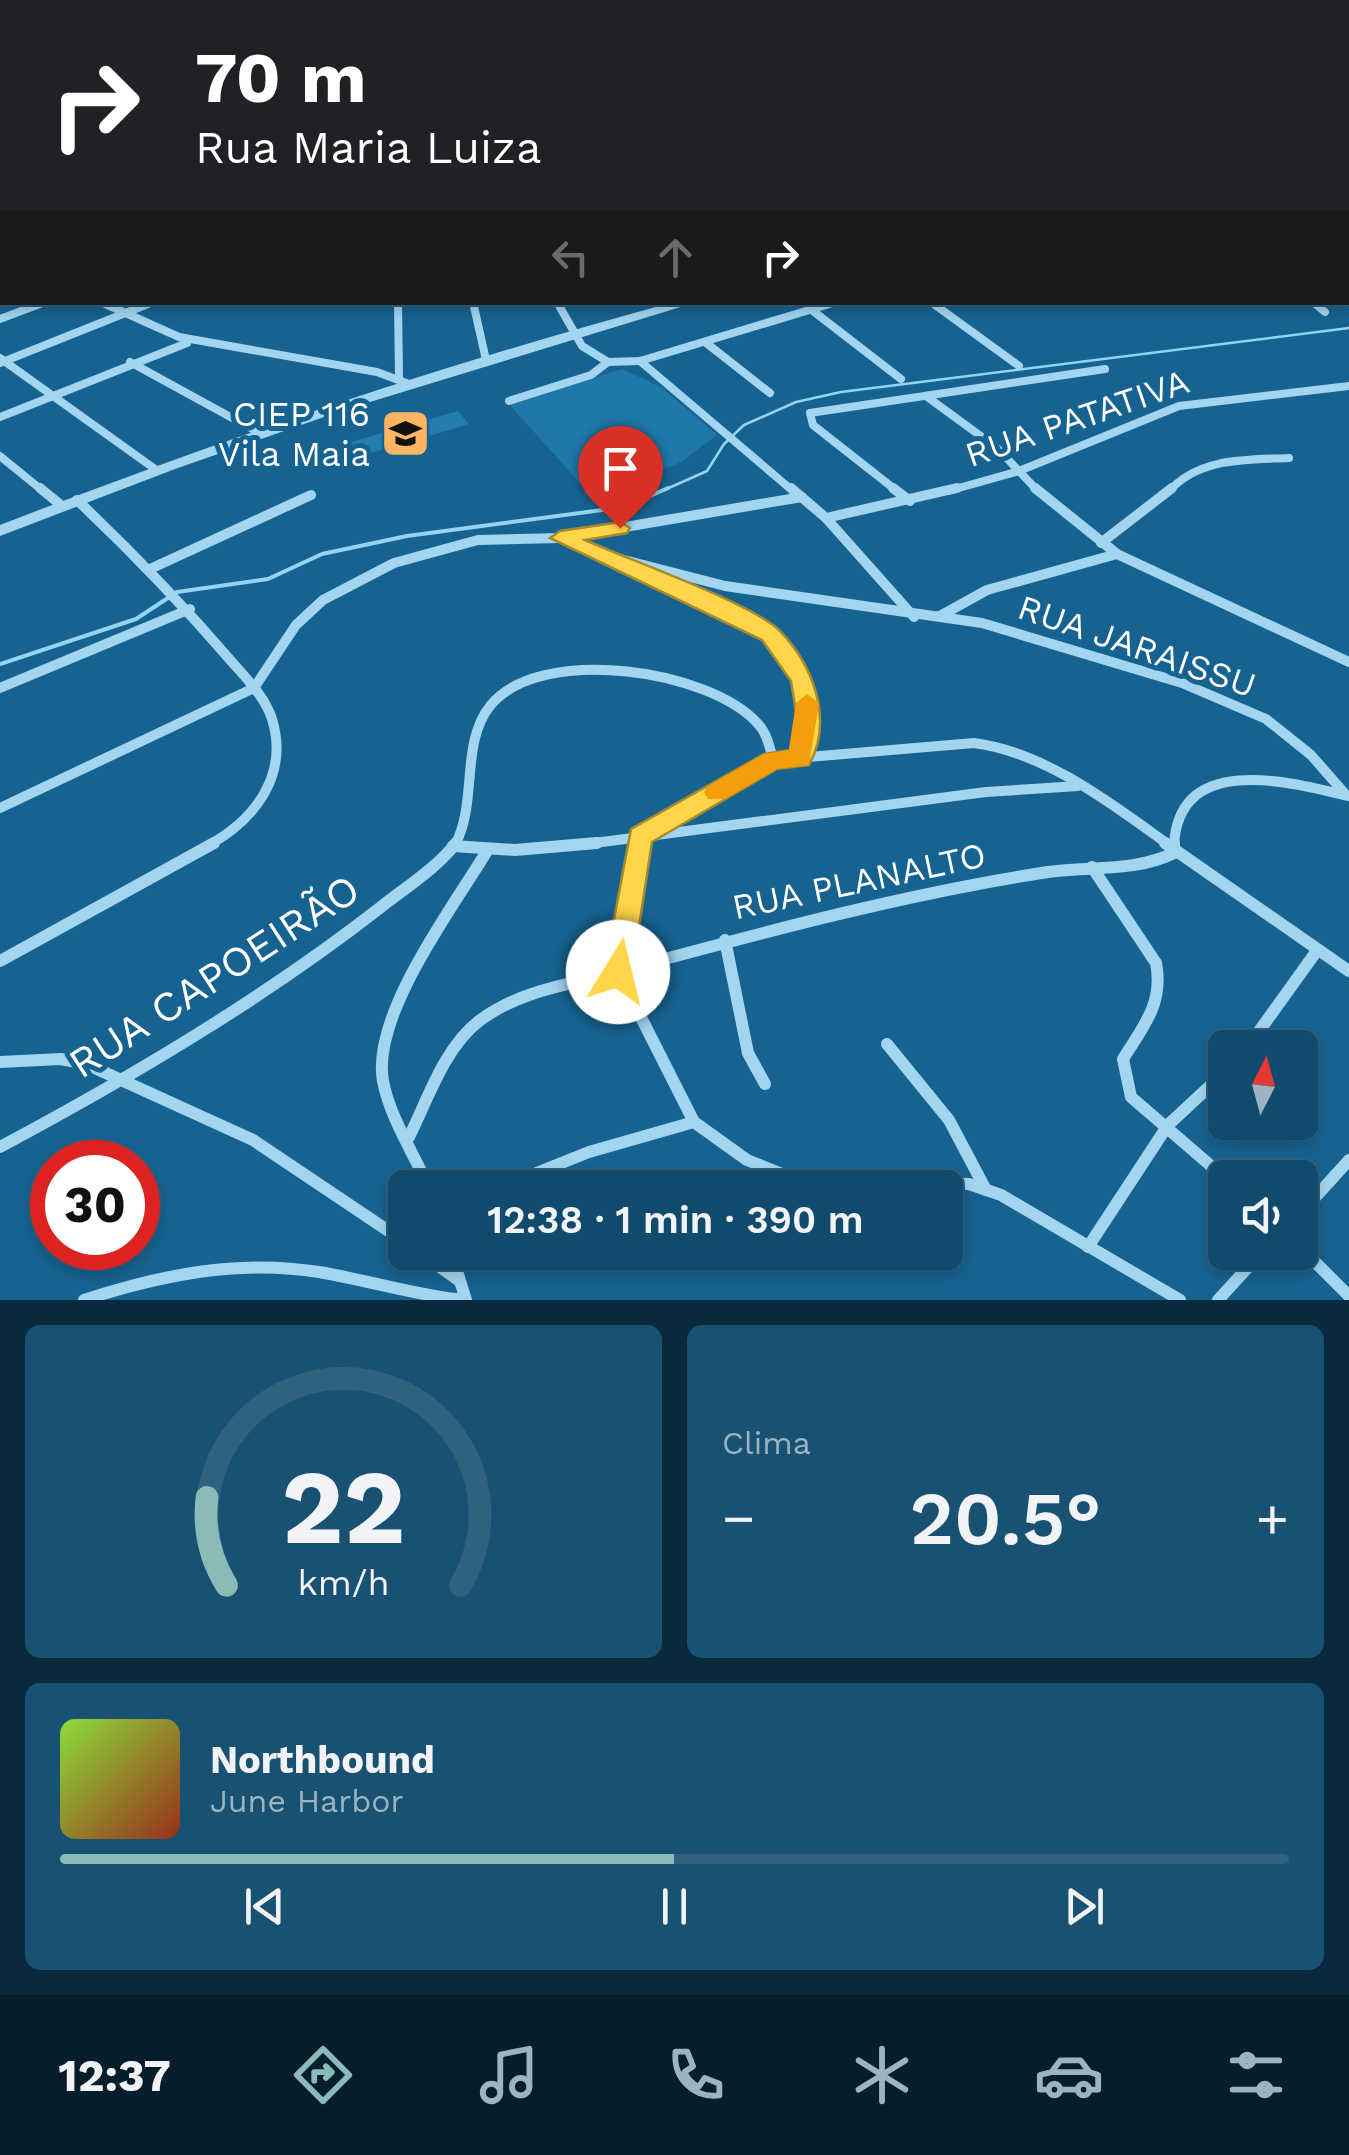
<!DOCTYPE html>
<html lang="pt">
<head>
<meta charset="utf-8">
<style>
	:root { --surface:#104a6d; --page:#195172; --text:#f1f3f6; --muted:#9cb3c2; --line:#306280; --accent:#8bbbb9 }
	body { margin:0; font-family:"Work Sans",sans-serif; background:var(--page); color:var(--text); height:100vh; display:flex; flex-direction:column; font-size:38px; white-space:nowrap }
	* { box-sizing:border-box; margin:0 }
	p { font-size:32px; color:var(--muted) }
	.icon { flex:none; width:55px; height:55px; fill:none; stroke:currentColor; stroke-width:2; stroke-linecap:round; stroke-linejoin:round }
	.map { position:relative; height:1300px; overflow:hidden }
	.drawer { display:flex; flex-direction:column; gap:25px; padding:25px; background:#09293c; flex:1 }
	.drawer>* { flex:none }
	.top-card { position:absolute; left:0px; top:0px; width:1350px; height:305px; box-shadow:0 5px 15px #0003,0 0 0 2px var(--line); background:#202124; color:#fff; overflow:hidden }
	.needle { width:65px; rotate:6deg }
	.buttons { position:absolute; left:1208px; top:1030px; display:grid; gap:20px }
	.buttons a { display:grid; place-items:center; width:110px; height:110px; border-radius:15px; background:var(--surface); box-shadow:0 5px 15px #0003,0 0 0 2px var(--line); font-size:50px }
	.speed { position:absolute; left:30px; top:1140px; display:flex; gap:20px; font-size:50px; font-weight:700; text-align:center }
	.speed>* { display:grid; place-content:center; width:130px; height:130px; border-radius:50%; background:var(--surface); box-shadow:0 5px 15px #0003,0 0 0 2px var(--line); line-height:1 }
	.speed .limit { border:15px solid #d22; background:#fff; color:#111 }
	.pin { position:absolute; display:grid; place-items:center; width:85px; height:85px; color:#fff; margin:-102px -42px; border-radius:50% 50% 50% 0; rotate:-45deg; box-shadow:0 0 10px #0007 }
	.pin .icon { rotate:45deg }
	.me { position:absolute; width:110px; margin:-55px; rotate:9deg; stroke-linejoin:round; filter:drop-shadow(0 0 8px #0008) }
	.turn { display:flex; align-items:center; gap:35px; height:210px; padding:0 30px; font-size:45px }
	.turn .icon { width:130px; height:130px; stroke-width:2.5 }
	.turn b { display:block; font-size:70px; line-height:85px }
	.lanes { display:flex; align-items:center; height:95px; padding:0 30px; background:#0003; justify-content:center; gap:50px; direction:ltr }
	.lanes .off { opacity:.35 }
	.big { font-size:75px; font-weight:600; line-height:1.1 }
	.drawer .widget { flex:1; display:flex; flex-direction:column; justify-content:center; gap:15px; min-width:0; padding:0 35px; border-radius:15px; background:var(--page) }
	.drawer .dial { align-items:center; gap:0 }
	.dial svg { height:260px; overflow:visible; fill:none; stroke:var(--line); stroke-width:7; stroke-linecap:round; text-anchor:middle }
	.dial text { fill:var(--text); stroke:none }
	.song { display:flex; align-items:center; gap:30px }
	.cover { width:120px; height:120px; border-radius:15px; background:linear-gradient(135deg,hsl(90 70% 55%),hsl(10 70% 35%)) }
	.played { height:10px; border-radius:5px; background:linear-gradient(90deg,var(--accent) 50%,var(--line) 50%) }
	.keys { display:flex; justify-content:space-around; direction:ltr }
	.heat { display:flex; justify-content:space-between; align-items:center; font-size:55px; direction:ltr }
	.drawer .tiles { flex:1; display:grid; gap:25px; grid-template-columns:1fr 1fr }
	.widget:last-child { grid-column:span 2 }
	.trip { position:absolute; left:388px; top:1170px; width:575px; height:100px; border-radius:15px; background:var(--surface); box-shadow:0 5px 15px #0003,0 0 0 2px var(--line); font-weight:600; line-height:100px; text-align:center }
	.tab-bar { display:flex; height:160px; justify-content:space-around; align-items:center; background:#061e2c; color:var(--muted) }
	.tab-bar .icon { width:70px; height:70px }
	.tab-bar .on { color:var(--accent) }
	.tab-bar b { font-size:45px; color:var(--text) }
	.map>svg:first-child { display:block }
	.green { fill:#1e78aa }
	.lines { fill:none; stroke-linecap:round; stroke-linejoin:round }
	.stream-far1 { stroke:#95d3f3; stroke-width:2.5 }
	.stream { stroke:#95d3f3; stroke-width:4 }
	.building { fill:#247daf }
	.minor-far3 { stroke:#a3d5f0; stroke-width:6 }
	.minor-far2 { stroke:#a3d5f0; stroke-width:8 }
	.minor-far1 { stroke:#a3d5f0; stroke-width:10 }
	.minor { stroke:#a3d5f0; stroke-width:12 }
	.tertiary { fill:#a3d5f0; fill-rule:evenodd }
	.route { fill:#ffd54a; stroke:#a68a30; stroke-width:2.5 }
	.slow { fill:#f59e0b }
	.labels { text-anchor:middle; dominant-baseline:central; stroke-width:10; stroke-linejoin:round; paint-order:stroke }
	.poi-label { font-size:35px; fill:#fff; stroke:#166391; text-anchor:end }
	.street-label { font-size:35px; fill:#fff; stroke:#166391 }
	.near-street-label { font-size:42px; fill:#fff; stroke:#166391 }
</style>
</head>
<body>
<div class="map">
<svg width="1349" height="1300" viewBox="0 0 1349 1300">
	<rect width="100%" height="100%" fill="#166391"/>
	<!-- green -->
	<path class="green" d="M 622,369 L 661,387 L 717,435 L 681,462 L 595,500 L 510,405 Z"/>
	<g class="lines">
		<!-- stream-far1 -->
		<path class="stream-far1" d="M 662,491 L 707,471 L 724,444 L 744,425 L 796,402 L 841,392 L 1349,328"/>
		<!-- stream -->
		<path class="stream" d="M 0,664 L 136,619 L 177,592 L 268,579 L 322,554 L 407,536 L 625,507 L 668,488"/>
	</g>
	<!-- building -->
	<path class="building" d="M 458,411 L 469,424 L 351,459 L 341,445 Z"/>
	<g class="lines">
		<!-- minor-far3 -->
		<g class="minor-far3">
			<path d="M 295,0 L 300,2"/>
			<path d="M 1141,0 L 1147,2"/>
			<path d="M 1333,0 L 1338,2"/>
			<path d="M 985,2 L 993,0"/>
			<path d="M 1190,2 L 1234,0"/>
		</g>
		<!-- minor-far2 -->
		<g class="minor-far2">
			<path d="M 101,302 L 179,337 L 377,372 L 409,384"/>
			<path d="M 398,302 L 399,377"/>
			<path d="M 473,302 L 486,360"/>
			<path d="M 557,302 L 582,346 L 608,362"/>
			<path d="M 931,302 L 1019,366"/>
			<path d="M 1313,302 L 1325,312"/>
			<path d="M 813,311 L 901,379"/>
			<path d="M 0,319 L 45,302"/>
			<path d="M 705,342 L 770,393"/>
			<path d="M 0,358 L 155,469"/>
			<path d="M 640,361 L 793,491"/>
			<path d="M 130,362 L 256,431"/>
			<path d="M 0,363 L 153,302"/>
			<path d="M 926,396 L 997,448 L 1038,491"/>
			<path d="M 509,401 L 591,375 L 608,362 L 640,361 L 836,302"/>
			<path d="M 0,417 L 187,343"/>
			<path d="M 0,456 L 43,491"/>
			<path d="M 897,491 L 813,425 L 810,413 L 1105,369"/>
			<path d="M 948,491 L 1019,471 L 1179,406 L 1349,386"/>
			<path d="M 1169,491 C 1200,457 1246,460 1289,458"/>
		</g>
		<!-- minor-far1 -->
		<g class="minor-far1">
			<path d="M 40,488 L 62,506"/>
			<path d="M 791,488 L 826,518 L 914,617"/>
			<path d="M 893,488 L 910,501"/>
			<path d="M 1035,488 L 1117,554 L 1349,662"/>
			<path d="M 77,500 C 132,552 183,605 232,662 C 247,679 265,697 272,719 C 289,774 256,819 209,845"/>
			<path d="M 826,518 L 957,488"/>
			<path d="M 561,538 L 597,553 L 725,586 L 982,623 L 1182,683 L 1266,719 L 1311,755 L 1346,795"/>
			<path d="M 1101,543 L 1172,488"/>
			<path d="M 623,564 C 690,592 787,616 807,696 C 812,716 804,738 801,758"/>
			<path d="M 150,569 L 311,495"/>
			<path d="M 940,616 L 987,590 L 1117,554"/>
			<path d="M 0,688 L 190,609"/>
			<path d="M 0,808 L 254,688 L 296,625 L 323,600 L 394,563 L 478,540 L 560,538 L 802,497"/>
			<path d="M 455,845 C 478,802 460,744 490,706 C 539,644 711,669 759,725 C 767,734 770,748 773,760"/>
			<path d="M 579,845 L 986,792 L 1078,786"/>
			<path d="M 639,845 L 640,837 L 773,760 L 974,743 C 1045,752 1112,804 1169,845"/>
			<path d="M 1174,845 C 1179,753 1287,781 1348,796"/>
		</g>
		<!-- minor -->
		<g class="minor">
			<path d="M 639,843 L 618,972 L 694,1122 L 747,1160 L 792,1178 L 861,1187 L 920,1181 L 969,1184 L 1001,1195 L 1180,1300"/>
			<path d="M 1165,843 L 1349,971"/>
			<path d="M 453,846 L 515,850 L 597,843"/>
			<path d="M 1174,853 L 1174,843"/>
			<path d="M 1092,867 L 1156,963 C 1164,1003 1143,1027 1123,1059 L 1131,1097 L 1225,1178"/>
			<path d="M 725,940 L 748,1053 L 765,1084"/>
			<path d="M 0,961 L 214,843"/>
			<path d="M 887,1044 L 949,1120 L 986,1190"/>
			<path d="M 1247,1048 L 1316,952"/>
			<path d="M 0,1062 L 61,1059 L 86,1064 L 253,1140 L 405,1242"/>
			<path d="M 409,1137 C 428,1099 444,1048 479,1021 C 522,989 570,985 620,971 C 761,933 904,894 1048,872 C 1091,866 1135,872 1174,853"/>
			<path d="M 0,1147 C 131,1077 263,999 381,907 C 405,888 438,867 456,843"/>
			<path d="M 429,1188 C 414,1154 390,1118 383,1081 C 371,1015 454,906 487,851"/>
			<path d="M 499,1188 L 589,1152 L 694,1122"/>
			<path d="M 1300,1214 L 1349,1160"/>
			<path d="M 1088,1247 L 1168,1125 L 1225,1072"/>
			<path d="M 1300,1247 L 1349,1296"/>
			<path d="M 419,1252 L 458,1280"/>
			<path d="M 451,1252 L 466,1300"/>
			<path d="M 84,1300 C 160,1275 239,1259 319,1272 C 367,1280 414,1295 463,1300"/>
			<path d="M 1218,1300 L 1262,1252"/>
		</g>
		<!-- tertiary -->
		<path class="tertiary" d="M 674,302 L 697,302 L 347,409 L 175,469 L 0,536 L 0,525 C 221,439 445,364 674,302 Z"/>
	</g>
	<!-- route -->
	<path class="route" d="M 620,522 L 630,528 L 627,533 L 585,540 C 627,559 752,603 780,631 C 813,665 834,720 809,765 L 777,769 L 652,842 L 632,972 L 628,981 L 608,981 L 604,972 L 631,829 L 764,754 L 790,750 L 796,712 L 791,681 L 762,640 L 550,538 L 560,531 Z"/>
	<!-- slow -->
	<path class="slow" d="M 807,694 L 819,703 L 809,765 L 777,769 L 725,799 L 708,799 L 704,792 L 708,786 L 764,754 L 789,750 L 796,703 Z"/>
	<!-- icons -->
	<defs>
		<symbol id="school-square" viewBox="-11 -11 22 22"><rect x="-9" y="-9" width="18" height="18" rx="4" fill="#ffb462" stroke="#166391"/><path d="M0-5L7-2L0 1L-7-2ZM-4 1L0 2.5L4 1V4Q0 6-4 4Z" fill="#111"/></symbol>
	</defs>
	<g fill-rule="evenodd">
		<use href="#school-square" x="378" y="406" width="55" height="55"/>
	</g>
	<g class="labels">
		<!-- poi labels -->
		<g class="poi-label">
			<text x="370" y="414">CIEP 116<tspan x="370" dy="40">Vila Maia</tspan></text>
		</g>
		<!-- street labels -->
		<g class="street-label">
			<text transform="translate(1077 418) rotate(-19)">RUA PATATIVA</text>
			<text transform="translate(1137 646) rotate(19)">RUA JARAISSU</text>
			<text transform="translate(859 881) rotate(-12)">RUA PLANALTO</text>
		</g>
		<!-- near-street labels -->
		<g class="near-street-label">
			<text transform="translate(214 976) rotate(-33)">RUA CAPOEIRÃO</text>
		</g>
	</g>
</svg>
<div class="buttons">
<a><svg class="needle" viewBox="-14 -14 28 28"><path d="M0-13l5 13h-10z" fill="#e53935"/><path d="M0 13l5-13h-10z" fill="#9cb3c2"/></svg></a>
<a><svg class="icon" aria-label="sound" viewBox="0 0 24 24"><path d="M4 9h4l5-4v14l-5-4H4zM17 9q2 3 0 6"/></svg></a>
</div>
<div class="speed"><div class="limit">30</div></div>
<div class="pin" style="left:620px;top:528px;background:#d93025"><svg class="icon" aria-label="arrive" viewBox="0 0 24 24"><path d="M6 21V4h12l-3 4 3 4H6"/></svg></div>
<svg class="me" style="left:618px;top:972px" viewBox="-20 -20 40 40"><circle r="19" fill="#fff"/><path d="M0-13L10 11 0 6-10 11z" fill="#ffd54a"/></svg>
<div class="trip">12:38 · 1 min · 390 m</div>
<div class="top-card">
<div class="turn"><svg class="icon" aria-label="right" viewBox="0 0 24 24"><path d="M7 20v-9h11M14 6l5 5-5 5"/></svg><div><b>70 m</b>Rua Maria Luiza</div></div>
<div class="lanes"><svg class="icon off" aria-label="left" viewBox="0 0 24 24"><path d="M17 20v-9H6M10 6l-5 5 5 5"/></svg><svg class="icon off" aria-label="ahead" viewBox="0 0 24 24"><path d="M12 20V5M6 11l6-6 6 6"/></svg><svg class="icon" aria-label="right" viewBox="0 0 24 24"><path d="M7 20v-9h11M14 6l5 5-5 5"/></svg></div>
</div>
</div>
<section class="drawer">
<div class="tiles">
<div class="widget dial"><svg viewBox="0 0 100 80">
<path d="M14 69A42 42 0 1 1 86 69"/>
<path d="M14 69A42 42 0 0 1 8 42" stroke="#8bbbb9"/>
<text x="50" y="56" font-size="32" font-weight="700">22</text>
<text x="50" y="72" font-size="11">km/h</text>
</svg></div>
<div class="widget"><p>Clima</p>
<div class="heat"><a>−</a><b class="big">20.5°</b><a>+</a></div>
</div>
<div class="widget">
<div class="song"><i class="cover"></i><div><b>Northbound</b><p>June Harbor</p></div></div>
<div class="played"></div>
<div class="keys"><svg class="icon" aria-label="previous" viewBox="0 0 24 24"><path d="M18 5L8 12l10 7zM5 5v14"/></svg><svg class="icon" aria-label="pause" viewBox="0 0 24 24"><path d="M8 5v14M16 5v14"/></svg><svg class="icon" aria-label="next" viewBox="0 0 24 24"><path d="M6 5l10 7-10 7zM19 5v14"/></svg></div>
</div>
</div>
</section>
<nav class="tab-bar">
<b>12:37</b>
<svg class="icon on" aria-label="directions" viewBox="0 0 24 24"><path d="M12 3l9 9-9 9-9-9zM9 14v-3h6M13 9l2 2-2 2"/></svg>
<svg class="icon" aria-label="music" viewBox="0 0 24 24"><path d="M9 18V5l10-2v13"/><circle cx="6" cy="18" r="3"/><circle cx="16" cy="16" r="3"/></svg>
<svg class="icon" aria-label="phone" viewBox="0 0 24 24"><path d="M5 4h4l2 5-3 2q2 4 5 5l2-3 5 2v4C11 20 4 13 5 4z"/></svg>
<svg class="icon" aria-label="climate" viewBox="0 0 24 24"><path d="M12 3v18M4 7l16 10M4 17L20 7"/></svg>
<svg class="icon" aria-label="car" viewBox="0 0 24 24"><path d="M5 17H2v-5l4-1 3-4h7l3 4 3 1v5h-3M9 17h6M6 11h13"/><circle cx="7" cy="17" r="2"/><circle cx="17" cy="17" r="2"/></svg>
<svg class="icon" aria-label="filters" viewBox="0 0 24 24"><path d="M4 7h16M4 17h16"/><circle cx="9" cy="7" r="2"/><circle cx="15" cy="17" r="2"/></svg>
</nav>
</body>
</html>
